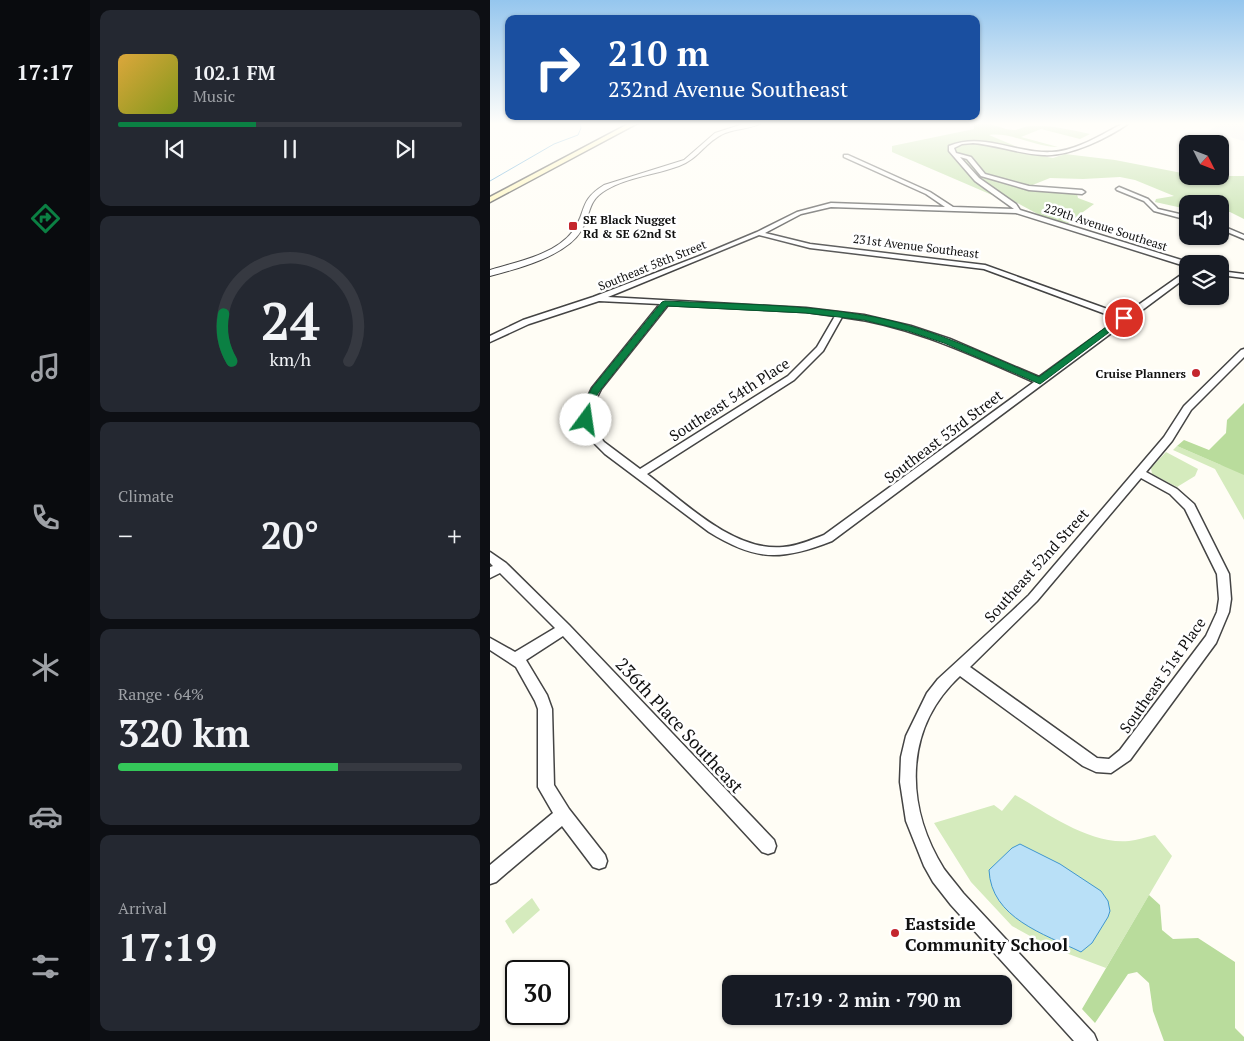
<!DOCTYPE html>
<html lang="en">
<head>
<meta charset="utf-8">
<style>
	:root { --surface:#171b24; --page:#242831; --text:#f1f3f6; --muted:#9ea1a6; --line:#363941; --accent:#0b8043 }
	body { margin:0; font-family:"PT Serif",serif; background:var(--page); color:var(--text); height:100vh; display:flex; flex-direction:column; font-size:19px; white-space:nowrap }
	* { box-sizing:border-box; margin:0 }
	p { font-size:16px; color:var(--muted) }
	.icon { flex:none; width:28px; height:28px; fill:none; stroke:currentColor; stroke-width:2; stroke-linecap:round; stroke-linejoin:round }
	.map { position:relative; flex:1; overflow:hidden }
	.panel { display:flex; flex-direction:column; gap:10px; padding:10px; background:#0d0f14; width:400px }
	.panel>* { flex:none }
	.banner { position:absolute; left:15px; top:15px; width:475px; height:105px; border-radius:10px; box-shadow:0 1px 4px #0004; background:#1a4fa0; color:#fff; overflow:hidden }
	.needle { width:32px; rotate:132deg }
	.tools { position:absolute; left:689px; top:135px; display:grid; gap:10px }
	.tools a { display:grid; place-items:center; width:50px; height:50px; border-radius:10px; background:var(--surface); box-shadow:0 1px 4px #0004; font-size:25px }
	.speed { position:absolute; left:15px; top:960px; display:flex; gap:10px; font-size:25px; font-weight:700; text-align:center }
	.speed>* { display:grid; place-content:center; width:65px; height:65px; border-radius:50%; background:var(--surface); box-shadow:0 1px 4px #0004; line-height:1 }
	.speed .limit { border:2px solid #111; border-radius:8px; background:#fff; color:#111 }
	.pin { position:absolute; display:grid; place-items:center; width:42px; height:42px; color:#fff; margin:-21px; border:2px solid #fff; border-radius:50%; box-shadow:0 1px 5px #0007 }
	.me { position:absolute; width:55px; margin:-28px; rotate:14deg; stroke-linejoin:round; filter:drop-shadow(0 0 4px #0008) }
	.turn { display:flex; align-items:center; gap:18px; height:105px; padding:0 20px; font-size:22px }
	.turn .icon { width:65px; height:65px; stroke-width:2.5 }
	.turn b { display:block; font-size:35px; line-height:42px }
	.big { font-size:38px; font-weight:700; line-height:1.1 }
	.panel .card { flex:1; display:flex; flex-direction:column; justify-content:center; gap:8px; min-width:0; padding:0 18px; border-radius:10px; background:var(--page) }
	.panel .dial { align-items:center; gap:0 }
	.dial svg { height:130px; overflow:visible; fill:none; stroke:var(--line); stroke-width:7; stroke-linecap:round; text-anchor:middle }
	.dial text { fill:var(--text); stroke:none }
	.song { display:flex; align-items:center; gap:15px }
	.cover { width:60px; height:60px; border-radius:8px; background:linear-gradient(135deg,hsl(40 70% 55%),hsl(70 70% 35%)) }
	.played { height:5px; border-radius:2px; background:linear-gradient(90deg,var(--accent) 40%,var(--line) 40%) }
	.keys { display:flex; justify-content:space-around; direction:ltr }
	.heat { display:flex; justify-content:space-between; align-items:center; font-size:28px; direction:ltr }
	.charge { height:8px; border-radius:4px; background:linear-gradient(90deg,#34c759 64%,var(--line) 0) }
	.trip { position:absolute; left:232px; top:975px; width:290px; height:50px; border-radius:10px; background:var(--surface); box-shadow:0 1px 4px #0004; font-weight:700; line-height:50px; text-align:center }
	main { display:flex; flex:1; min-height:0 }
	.tabs { display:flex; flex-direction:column; width:90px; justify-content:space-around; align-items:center; background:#090b0e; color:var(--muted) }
	.tabs .icon { width:35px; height:35px }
	.tabs .selected { color:var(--accent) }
	.tabs b { font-size:22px; color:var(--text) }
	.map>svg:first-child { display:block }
	.industrial { fill:#eee6ef }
	.green { fill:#d5ebbd }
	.forest { fill:#b9dc9c }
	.water { fill:#b9e0f7; stroke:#3f96cf }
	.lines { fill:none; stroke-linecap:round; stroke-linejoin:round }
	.stream { stroke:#3f96cf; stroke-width:1 }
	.minor-casing { stroke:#444; stroke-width:3 }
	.tertiary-casing { stroke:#444; stroke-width:2 }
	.secondary-casing { stroke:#333; stroke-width:3 }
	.minor { fill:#fff; fill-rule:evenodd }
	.tertiary { fill:#fff; fill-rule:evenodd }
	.secondary { fill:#fff6b0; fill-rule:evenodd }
	.route { fill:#0b8043; stroke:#07532c }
	.poi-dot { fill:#c4262e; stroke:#fff; stroke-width:2 }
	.labels { text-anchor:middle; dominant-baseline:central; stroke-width:5; stroke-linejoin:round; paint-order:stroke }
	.far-poi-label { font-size:12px; font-weight:bold; fill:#111; stroke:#fff; text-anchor:start }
	.far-street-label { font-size:12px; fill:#111; stroke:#fff }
	.street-label { font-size:15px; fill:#111; stroke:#fff }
	.near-street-label { font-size:18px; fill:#111; stroke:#fff }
	.near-poi-label { font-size:18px; font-weight:bold; fill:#111; stroke:#fff; text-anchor:start }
</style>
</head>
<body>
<main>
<nav class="tabs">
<b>17:17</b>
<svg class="icon selected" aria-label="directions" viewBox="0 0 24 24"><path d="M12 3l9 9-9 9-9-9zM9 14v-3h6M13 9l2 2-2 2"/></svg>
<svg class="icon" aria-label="music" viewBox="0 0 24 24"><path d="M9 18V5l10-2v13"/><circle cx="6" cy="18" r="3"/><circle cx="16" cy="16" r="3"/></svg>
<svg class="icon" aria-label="phone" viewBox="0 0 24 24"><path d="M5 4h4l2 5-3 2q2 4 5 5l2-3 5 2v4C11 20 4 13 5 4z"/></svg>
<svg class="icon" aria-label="climate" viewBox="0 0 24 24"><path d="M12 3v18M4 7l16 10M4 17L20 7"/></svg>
<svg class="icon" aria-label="car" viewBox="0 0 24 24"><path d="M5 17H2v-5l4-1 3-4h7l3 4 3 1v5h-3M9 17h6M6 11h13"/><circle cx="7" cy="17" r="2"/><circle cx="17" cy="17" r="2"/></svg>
<svg class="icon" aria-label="filters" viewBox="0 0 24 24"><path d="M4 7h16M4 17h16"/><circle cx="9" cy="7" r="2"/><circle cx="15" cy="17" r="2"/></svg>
</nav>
<section class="panel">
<div class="card">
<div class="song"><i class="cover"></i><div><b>102.1 FM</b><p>Music</p></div></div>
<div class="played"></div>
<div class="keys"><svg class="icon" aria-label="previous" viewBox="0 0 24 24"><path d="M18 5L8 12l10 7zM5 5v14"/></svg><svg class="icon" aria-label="pause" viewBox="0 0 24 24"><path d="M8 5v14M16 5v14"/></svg><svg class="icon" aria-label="next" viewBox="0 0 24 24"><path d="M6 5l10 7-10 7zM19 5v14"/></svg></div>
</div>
<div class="card dial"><svg viewBox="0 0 100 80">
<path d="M14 69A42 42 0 1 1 86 69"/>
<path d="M14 69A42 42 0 0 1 9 40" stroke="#0b8043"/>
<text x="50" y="56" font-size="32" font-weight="700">24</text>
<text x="50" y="72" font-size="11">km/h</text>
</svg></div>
<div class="card"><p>Climate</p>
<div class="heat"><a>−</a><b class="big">20°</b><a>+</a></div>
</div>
<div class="card"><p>Range · 64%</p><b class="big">320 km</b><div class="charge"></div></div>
<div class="card"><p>Arrival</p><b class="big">17:19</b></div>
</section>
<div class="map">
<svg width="754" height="1041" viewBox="0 0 754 1041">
	<rect width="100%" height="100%" fill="#fffdf5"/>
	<!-- industrial -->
	<path class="industrial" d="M 733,123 L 754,123 L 754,141 L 718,131 Z"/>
	<!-- green -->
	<g class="green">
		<path d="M 687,446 L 731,465 L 754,468 L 754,520 L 725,469 L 683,450 Z"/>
		<path d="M 676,452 L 708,469 L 705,476 L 687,487 L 662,474 L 661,468 Z"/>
		<path d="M 525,795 C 557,813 600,845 639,841 C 647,840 656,837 665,835 L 682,856 L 616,968 L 560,947 L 522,926 L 481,882 L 444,823 L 504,805 L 512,811 Z"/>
		<path d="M 42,898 L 50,910 L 23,934 L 15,921 Z"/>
	</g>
	<!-- forest -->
	<g class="forest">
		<path d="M 490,123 C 503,123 513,130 525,130 C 530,129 535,126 541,126 C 561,125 580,130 600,134 L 590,139 L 551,129 L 531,137 L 568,147 C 544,147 522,132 499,135 L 525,146 L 517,147 L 523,151 L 563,158 L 575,154 L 625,160 L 697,174 L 698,176 L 754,176 L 754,219 L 740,212 L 730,212 L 730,204 L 698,204 L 697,209 L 665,202 L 666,199 L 684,196 L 645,180 L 630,177 L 593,179 L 560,178 L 540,186 L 547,191 L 587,194 L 588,198 L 604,204 L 578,223 L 555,218 L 511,194 L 502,195 L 402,152 L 402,146 L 484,129 L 484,124 Z"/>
		<path d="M 754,403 L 754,475 L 687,446 L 694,440 L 719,450 L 736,433 L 737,420 Z"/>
		<path d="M 659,895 L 670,905 L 672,930 L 683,939 L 708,938 L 745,962 L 745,1028 L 754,1037 L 754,1041 L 674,1041 L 663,1011 L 659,983 L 647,972 L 638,974 L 605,1023 L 592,1009 Z"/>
	</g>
	<!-- water -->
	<path class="water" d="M 530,844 L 570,864 L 611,891 L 618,901 L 620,911 L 618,917 L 602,943 L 591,952 C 554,934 501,918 499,870 L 522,848 Z"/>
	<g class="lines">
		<!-- stream -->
		<path class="stream" d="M 0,181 L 64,144 L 88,135 L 91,128 L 90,123"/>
		<defs>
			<g id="minor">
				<path d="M 634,123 L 639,123 C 618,138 579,157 553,155 C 529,154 507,145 483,143 L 472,144 L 464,148 L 466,153 L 481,157 L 495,174 L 539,186 L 592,190 L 595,192 L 592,194 L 539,190 L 491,176 L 477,159 L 470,157 L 489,178 L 526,204 L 530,210 L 701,263 L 698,264 L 698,267 L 526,213 L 341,207 L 311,214 L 275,233 L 320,244 L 495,265 L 634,315 L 698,270 L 698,276 L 342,541 C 291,561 266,561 219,532 L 115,454 L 100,439 L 92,423 L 93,407 L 102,388 L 170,304 L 109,301 L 39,324 L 0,342 L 0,336 L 33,320 L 103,297 L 212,255 L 267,232 L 307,212 L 341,203 L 455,207 L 436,194 L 354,157 L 354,155 L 358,155 L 440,192 L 463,207 L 524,209 L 485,181 L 459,151 L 459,146 C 494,132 526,154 562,152 C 587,151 612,134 634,123 ZM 269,235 L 320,248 L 494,269 L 629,319 L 549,377 L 460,339 L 421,326 L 374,315 L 316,308 L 118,297 ZM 178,305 L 316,312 L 345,316 L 327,347 L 298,376 L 150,469 L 114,442 L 104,429 L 101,415 L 102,407 L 111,389 ZM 352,317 C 420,325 482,355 544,382 L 334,535 C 321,540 308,546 293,547 C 244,552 194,502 157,474 L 304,380 L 333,351 Z"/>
				<path d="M 629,187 L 658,199 L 668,209 L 698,216 L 698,220 L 664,211 L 654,201 L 627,190 L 626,189 Z"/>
				<path d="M 730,225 L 754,235 L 754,239 L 730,229 Z"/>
				<path d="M 730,271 L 754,274 L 754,278 L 730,275 Z"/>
				<path d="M 754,349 L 754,357 L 701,410 L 682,441 L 656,472 L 687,489 L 704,504 L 739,574 L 741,599 L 739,612 L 726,643 L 640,760 L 621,773 L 606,772 L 593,766 L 470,676 C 414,728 414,805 454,869 C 460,877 467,885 473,893 L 604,1034 L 607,1041 L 584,1041 L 461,905 L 443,882 L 434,866 L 416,821 L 410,782 L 411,757 L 416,736 L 437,693 L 448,679 L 521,612 L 539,595 L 674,437 L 694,406 L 751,350 ZM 651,478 L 680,494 L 695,509 L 727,574 L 729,599 L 727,612 L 716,636 L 630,750 L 619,759 L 607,758 L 480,667 L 547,601 Z"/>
				<path d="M 0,552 L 16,563 L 79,625 L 284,840 L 286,846 L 284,852 L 278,854 L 272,852 L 73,636 L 36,660 L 57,695 L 62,709 L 64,785 L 79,809 L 115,855 L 117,861 L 115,867 L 109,869 L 103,867 L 72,826 L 6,882 L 0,884 L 0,865 L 63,813 L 48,787 L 48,709 L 45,701 L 26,667 L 0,650 L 0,638 L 25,652 L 65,628 L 10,573 L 0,578 L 0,567 L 3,566 L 0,563 Z"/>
			</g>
			<path id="tertiary" d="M 256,123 L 271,123 C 260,130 243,128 231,135 C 214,144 208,159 189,166 C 165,175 138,177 116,190 C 96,202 102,214 91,231 C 76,256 27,269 0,276 L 0,270 C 26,262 65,255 83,231 C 97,212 88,201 114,185 L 194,160 L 225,133 Z"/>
			<path id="secondary" d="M 140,123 L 148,123 L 0,202 L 0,197 Z"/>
		</defs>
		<!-- minor casing -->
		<use href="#minor" class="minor-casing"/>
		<!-- tertiary casing -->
		<use href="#tertiary" class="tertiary-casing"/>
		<!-- secondary casing -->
		<use href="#secondary" class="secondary-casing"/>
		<!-- minor -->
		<use href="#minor" class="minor"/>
		<!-- tertiary -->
		<use href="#tertiary" class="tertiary"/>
		<!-- secondary -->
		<use href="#secondary" class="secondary"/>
	</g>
	<!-- sky -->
	<linearGradient id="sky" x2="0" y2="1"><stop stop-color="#95c6ee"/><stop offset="0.46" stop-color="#fffefa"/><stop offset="1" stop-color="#fffefa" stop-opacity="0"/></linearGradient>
	<rect width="754" height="269" fill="url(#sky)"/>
	<!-- route -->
	<path class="route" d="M 175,301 C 240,304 308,304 373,315 C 435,325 492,353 549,377 L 631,316 L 638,318 L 550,384 L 454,343 L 418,331 L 374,320 L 316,313 L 177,306 L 111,389 L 103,401 L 99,422 L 93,422 L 91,410 L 102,388 L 172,302 Z"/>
	<!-- markers -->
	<g class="poi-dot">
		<rect x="78" y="221" width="10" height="10" rx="2.5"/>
		<circle cx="706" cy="373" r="5"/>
		<circle cx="405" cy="933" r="5"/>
	</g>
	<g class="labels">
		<!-- far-poi labels -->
		<g class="far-poi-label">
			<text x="93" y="219">SE Black Nugget<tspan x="93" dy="14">Rd &amp; SE 62nd St</tspan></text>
			<text x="696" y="373" text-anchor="end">Cruise Planners</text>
		</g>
		<!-- far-street labels -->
		<g class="far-street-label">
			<text transform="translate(616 227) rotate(18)">229th Avenue Southeast</text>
			<text transform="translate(426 246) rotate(7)">231st Avenue Southeast</text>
			<text transform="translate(162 265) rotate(-22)">Southeast 58th Street</text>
		</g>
		<!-- street labels -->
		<g class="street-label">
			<text transform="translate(239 399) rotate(-33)">Southeast 54th Place</text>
			<text transform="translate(453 436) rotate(-37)">Southeast 53rd Street</text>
			<text transform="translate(546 565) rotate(-48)">Southeast 52nd Street</text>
			<text transform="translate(672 675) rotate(-55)">Southeast 51st Place</text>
		</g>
		<!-- near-street labels -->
		<g class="near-street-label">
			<text transform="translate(190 725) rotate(47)">236th Place Southeast</text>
		</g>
		<!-- near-poi labels -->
		<g class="near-poi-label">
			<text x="415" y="923">Eastside<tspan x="415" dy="21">Community School</tspan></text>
		</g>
	</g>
</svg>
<div class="tools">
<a><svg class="needle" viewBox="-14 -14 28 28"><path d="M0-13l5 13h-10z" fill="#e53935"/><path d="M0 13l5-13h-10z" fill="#9ea1a6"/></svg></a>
<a><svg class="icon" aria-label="sound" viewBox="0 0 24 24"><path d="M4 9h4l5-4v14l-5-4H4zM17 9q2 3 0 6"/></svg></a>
<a><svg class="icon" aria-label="layers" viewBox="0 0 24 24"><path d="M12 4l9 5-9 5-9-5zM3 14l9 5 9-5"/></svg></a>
</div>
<div class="speed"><div class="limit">30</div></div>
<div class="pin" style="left:634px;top:318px;background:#d93025"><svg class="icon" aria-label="arrive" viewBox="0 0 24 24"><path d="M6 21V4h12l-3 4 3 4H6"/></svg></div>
<svg class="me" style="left:96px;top:420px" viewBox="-20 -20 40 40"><circle r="19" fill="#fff"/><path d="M0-13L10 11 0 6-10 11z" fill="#0b8043"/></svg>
<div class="trip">17:19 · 2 min · 790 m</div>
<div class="banner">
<div class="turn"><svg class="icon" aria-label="right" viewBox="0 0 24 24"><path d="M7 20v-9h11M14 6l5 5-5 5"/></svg><div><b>210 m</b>232nd Avenue Southeast</div></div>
</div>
</div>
</main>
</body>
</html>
